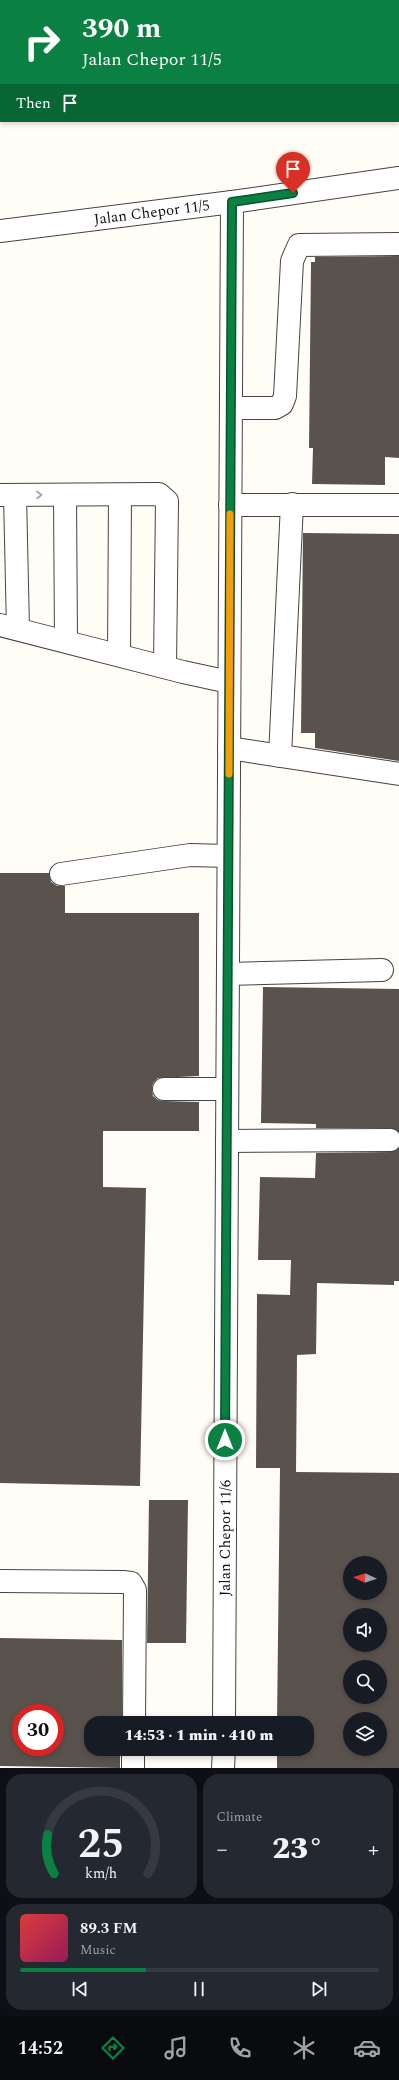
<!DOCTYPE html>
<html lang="en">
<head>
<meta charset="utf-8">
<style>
	:root { --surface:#171b24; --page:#242831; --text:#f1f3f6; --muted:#9ea1a6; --line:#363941; --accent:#0b8043 }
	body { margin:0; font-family:Spectral,serif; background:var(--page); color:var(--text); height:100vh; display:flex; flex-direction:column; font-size:15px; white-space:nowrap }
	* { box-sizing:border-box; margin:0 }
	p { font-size:13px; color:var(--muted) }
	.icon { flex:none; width:22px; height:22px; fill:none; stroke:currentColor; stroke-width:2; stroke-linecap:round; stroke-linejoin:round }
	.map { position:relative; height:1768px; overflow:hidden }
	.details { display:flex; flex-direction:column; gap:6px; padding:6px; background:#0d0f14; flex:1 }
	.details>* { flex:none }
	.hud { position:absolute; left:0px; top:0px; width:399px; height:122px; box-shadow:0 2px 6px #0003; background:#0b8043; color:#fff; overflow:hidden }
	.needle { width:26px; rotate:273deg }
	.buttons { position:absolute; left:343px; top:1556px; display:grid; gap:8px }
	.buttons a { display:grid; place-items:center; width:44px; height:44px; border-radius:50%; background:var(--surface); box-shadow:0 2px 6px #0003; font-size:20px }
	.speed { position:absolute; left:12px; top:1704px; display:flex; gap:8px; font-size:20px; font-weight:700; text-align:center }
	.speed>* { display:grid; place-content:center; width:52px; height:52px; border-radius:50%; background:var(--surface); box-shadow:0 2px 6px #0003; line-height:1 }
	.speed .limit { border:6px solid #d22; background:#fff; color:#111 }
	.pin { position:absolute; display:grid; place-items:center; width:34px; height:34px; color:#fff; margin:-41px -17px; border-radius:50% 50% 50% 0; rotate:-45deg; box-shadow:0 0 4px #0007 }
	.pin .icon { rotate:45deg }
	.me { position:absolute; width:44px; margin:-22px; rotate:0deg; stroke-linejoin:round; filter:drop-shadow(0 0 3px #0008) }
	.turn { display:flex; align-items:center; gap:14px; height:84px; padding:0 16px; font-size:18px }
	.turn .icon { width:52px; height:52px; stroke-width:2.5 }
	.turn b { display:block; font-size:28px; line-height:34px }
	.then { display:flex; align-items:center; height:38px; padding:0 16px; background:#0003; gap:8px; font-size:15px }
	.big { font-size:30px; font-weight:800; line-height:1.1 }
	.details .card { flex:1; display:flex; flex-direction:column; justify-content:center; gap:6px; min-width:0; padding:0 14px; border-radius:16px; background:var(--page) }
	.details .dial { align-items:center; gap:0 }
	.dial svg { height:104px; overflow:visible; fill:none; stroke:var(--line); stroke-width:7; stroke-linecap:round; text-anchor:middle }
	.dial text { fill:var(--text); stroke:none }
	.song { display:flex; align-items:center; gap:12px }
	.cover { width:48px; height:48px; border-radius:6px; background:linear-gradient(135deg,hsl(0 70% 55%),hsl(330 70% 35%)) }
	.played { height:4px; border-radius:2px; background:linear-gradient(90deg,var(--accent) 35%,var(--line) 35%) }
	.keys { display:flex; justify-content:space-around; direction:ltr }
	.heat { display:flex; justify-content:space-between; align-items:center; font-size:22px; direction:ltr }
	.details .tiles { flex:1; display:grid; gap:6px; grid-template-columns:1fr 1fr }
	.card:last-child { grid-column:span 2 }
	.trip { position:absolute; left:84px; top:1716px; width:230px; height:40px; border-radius:16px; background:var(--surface); box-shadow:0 2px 6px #0003; font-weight:800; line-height:40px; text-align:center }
	.menu { display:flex; height:64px; justify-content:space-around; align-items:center; background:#090b0e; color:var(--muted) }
	.menu .icon { width:28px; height:28px }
	.menu .active { color:var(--accent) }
	.menu b { font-size:18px; color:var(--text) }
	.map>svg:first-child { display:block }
	.building { fill:#5a524d; fill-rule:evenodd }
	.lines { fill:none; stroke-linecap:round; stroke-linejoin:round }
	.minor-casing { stroke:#444; stroke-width:24 }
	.minor { stroke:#fff; stroke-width:22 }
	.oneway { stroke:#a0a0a0 }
	.route-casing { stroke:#07532c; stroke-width:10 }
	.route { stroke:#0b8043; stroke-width:7 }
	.slow { stroke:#f59e0b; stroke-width:7 }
	.labels { text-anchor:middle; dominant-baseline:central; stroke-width:4; stroke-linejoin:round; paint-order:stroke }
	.street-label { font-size:15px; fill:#111; stroke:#fff }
</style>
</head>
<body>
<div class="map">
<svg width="399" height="1768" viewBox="0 0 399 1768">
	<rect width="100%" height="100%" fill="#fffdf5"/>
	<!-- building -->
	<g class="building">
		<path d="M 399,256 L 399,458 L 385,457 L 385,485 L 312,484 L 313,448 L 309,448 L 311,262 L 315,262 L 315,257 Z"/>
		<path d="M 303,533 L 399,534 L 399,761 L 315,748 L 315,733 L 301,733 Z"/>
		<path d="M 0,873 L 49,873 L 51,882 L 57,886 L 65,886 L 65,913 L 199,913 L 199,1076 L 158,1078 L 153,1083 L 152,1089 L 153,1096 L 158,1100 L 164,1101 L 199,1102 L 199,1131 L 103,1131 L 103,1187 L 146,1188 L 140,1486 L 0,1483 Z"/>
		<path d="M 263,987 L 399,989 L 399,1132 L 390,1128 L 316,1128 L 316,1124 L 261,1123 Z"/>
		<path d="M 399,1148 L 399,1281 L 394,1281 L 394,1285 L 317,1283 L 316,1354 L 297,1355 L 296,1472 L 399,1473 L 399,1768 L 277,1768 L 277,1749 L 307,1749 L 307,1723 L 277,1723 L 280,1468 L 256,1468 L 257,1294 L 290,1295 L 291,1260 L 258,1260 L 260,1177 L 315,1178 L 316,1153 L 390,1152 ZM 350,1563 L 380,1563 L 380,1593 L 350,1593 ZM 350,1615 L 380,1615 L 380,1645 L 350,1645 ZM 350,1667 L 380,1667 L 380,1697 L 350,1697 ZM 350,1719 L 380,1719 L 380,1749 L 350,1749 Z"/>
		<path d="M 149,1500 L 188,1500 L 186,1643 L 147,1643 Z"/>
		<path d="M 0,1638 L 122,1640 L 122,1723 L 91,1723 L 91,1749 L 120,1749 L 120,1768 L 0,1766 ZM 21,1713 L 55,1713 L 55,1747 L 21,1747 Z"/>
	</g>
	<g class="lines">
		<defs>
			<g id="minor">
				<path id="s1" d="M 0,231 L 232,202 L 399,178"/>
				<path d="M 231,408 L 275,408 L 282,404 L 285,396 L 292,261 L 299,245 L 399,244"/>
				<path d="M 0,495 L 159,494 L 167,501 L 165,666"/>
				<path d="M 15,495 L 18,629"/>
				<path d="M 65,495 L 66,641"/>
				<path d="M 230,505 L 399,505"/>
				<path d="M 0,625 L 183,672 L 229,682"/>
				<path d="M 119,655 L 120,495"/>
				<path d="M 229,748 L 399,774"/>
				<path d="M 280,756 L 292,504"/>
				<path d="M 61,874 L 190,855 L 228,856"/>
				<path d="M 228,974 L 382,970"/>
				<path d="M 164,1089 L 227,1089"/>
				<path d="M 227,1141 L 390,1140"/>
				<path d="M 0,1581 L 123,1582 L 131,1583 L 135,1590 L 134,1723"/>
				<path id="s2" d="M 224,1723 L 232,202"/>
				<path d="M 133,1768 L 133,1749"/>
				<path d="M 223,1768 L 224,1749"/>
			</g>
		</defs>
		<!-- minor casing -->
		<use href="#minor" class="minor-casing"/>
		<!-- minor -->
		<use href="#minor" class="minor"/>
	</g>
	<!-- one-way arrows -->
	<defs><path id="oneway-chevron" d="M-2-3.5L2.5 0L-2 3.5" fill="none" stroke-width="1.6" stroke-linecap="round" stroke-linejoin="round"/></defs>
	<use class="oneway" href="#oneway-chevron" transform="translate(39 495)"/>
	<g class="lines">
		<defs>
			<path id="route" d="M 225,1440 L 232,202 L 293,193"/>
		</defs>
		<!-- route casing -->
		<use href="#route" class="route-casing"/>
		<!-- route -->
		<use href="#route" class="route"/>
		<!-- slow -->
		<path class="slow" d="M 229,774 L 230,514"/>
	</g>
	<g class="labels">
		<!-- street labels -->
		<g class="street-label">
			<text stroke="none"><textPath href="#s1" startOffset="153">Jalan Chepor 11/5</textPath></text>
			<text stroke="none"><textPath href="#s2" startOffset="185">Jalan Chepor 11/6</textPath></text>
		</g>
	</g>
</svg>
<div class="buttons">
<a><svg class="needle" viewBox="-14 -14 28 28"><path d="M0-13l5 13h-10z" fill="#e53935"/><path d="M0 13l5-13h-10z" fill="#9ea1a6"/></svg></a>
<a><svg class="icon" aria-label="sound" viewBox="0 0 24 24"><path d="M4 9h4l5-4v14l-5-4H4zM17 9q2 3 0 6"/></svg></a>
<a><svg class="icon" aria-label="search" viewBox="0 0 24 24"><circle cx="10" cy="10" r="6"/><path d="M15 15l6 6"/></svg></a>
<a><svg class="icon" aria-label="layers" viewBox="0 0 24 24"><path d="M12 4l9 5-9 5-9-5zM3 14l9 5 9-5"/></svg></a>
</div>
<div class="speed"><div class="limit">30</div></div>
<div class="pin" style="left:293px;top:193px;background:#d93025"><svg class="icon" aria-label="arrive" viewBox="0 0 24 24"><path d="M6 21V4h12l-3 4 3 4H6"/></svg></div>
<svg class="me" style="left:225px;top:1440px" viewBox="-20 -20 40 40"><circle r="17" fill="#0b8043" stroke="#fff" stroke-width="3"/><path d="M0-11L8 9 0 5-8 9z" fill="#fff"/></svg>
<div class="trip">14:53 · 1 min · 410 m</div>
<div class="hud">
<div class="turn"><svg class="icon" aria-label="right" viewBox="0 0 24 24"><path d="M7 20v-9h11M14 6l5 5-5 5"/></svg><div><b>390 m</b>Jalan Chepor 11/5</div></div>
<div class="then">Then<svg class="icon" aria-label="arrive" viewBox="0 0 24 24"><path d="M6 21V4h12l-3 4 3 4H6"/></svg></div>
</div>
</div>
<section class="details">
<div class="tiles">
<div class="card dial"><svg viewBox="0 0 100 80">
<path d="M14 69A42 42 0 1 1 86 69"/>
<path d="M14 69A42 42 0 0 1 9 39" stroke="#0b8043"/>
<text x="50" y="56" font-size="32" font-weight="700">25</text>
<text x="50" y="72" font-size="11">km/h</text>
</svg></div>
<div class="card"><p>Climate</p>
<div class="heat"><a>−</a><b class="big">23°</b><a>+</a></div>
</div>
<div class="card">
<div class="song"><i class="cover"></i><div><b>89.3 FM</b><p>Music</p></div></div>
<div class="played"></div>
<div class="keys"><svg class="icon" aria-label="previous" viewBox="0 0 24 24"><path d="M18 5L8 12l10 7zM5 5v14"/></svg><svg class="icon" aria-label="pause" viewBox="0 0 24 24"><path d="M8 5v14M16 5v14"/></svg><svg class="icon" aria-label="next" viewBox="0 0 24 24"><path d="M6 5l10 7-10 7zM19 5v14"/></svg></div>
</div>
</div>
</section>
<nav class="menu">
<b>14:52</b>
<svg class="icon active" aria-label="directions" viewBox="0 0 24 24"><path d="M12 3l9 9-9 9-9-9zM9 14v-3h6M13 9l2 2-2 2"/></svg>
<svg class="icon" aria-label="music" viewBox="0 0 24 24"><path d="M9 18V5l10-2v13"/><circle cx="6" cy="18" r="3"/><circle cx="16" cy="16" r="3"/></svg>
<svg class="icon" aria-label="phone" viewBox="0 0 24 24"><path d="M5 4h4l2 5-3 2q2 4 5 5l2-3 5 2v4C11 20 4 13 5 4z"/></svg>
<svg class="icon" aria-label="climate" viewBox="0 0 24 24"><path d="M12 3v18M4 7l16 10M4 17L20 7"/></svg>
<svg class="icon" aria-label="car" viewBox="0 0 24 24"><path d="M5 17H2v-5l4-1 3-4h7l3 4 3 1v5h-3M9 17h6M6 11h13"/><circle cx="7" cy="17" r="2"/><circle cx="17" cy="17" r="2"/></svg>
</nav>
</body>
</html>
